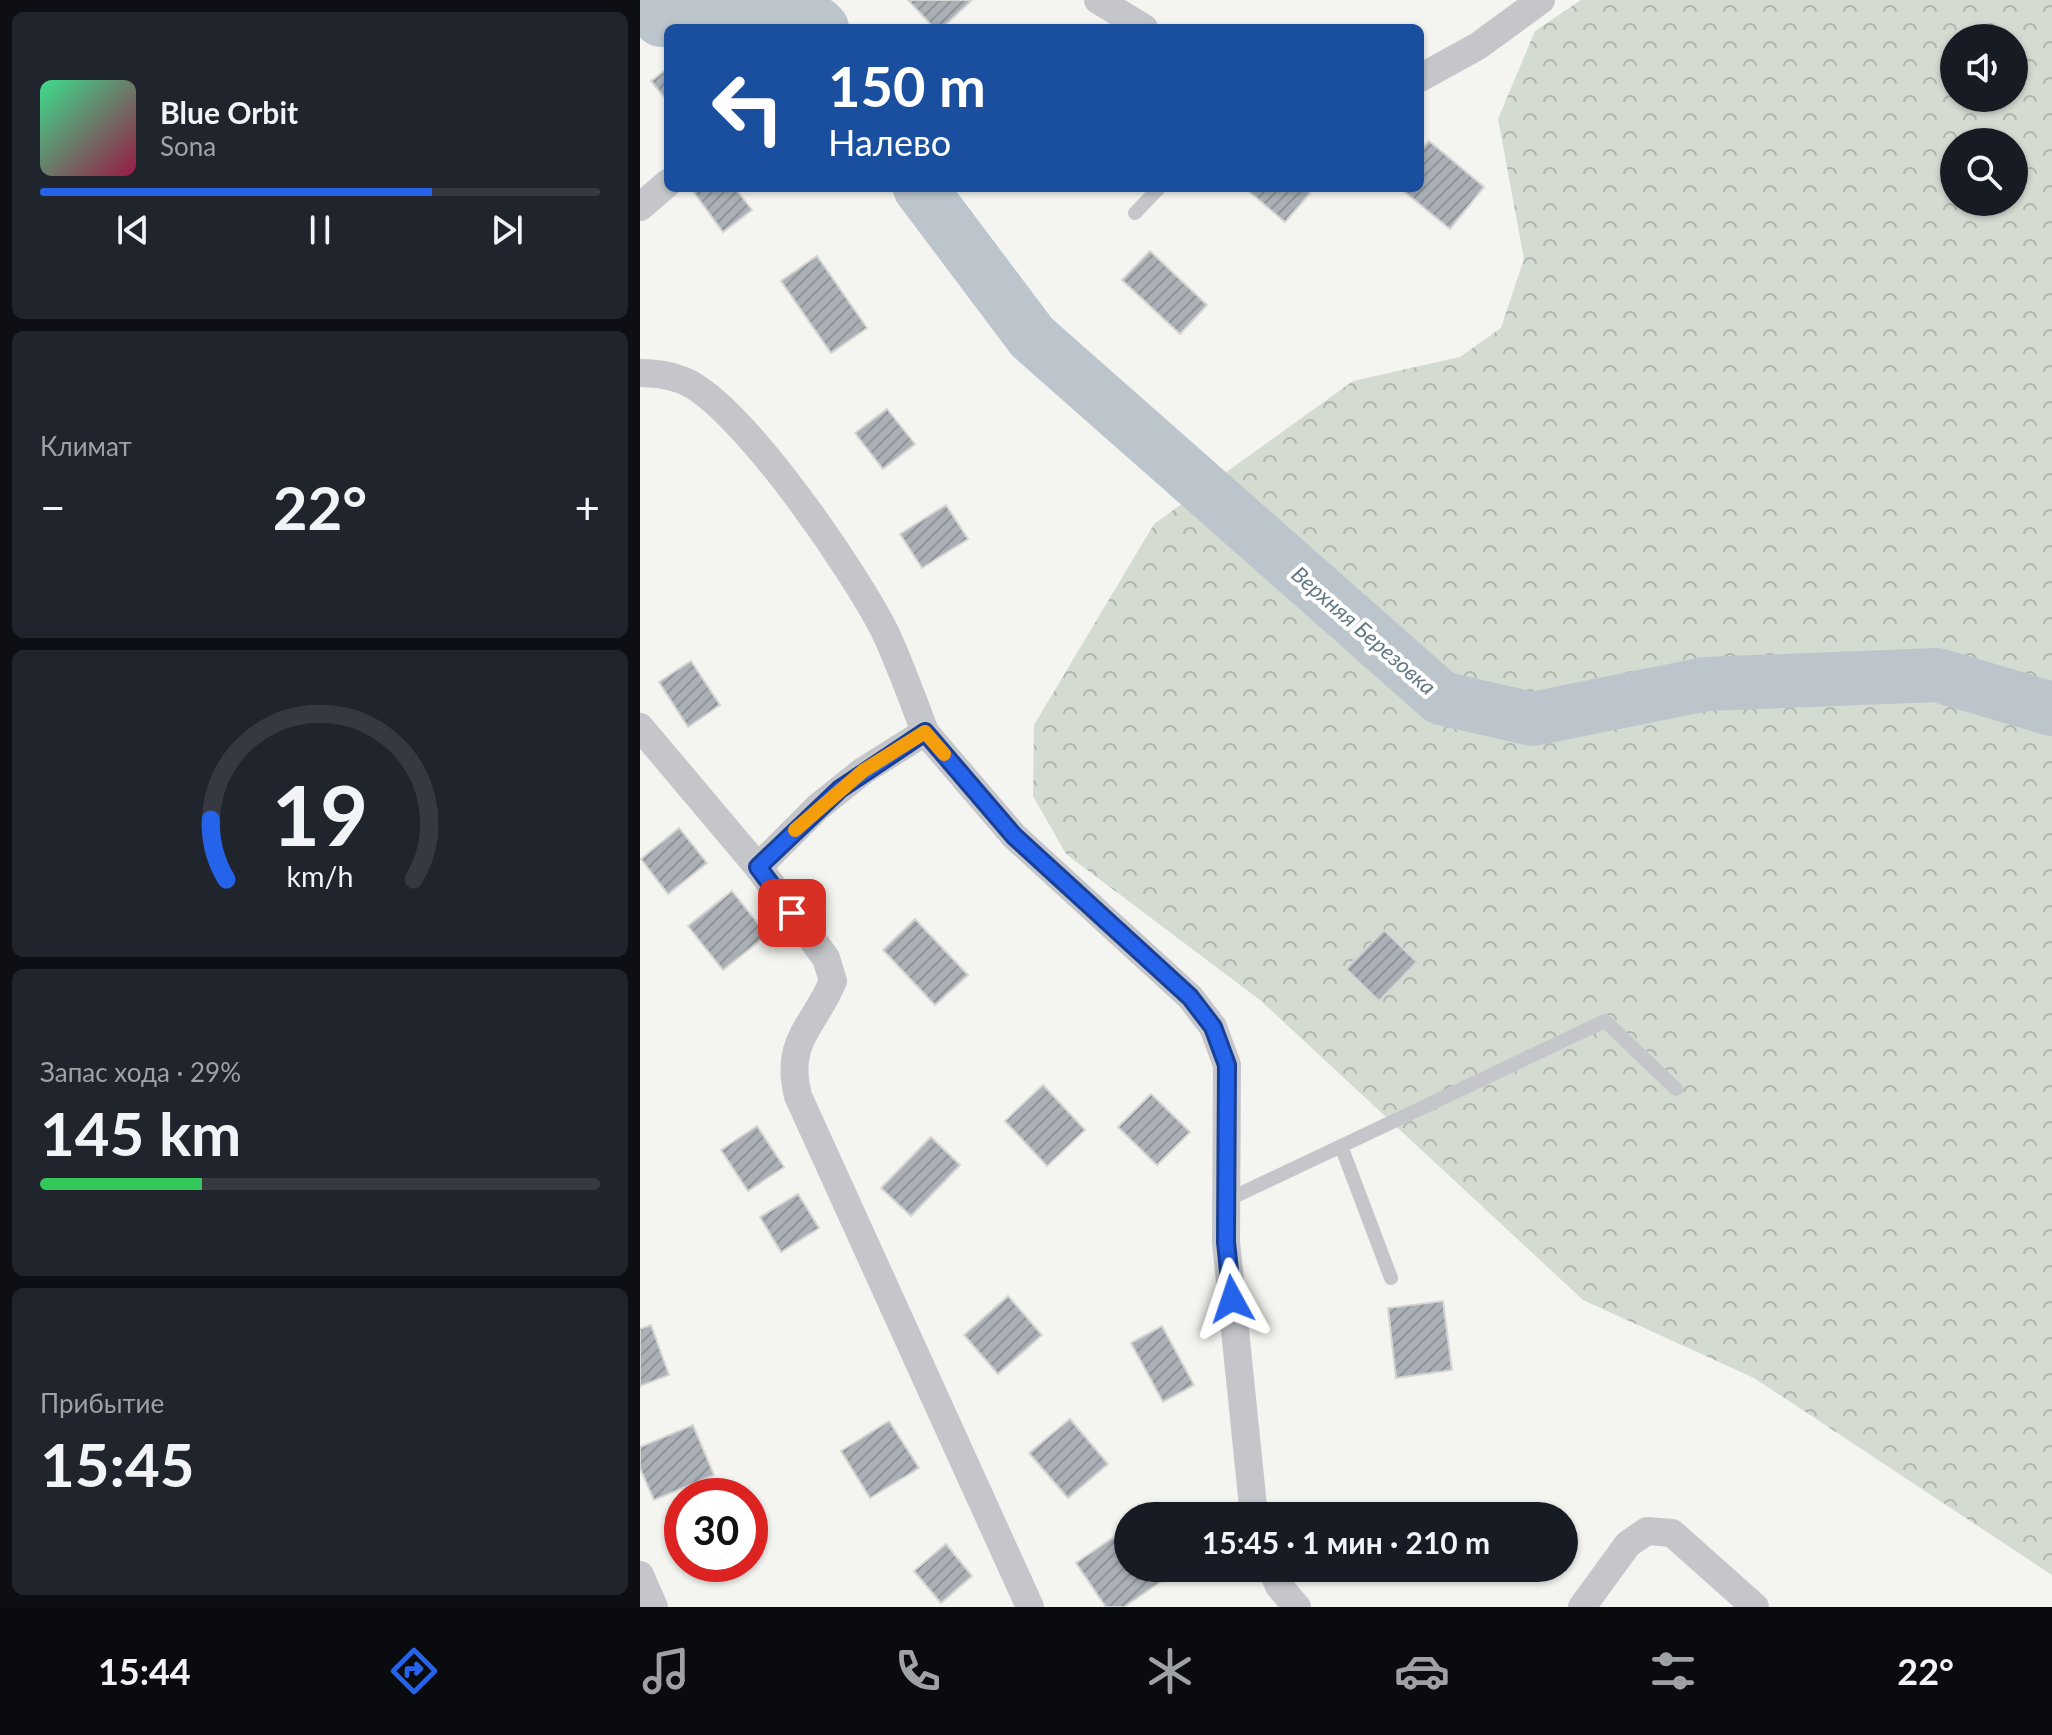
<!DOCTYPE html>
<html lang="ru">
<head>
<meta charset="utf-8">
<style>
	:root { --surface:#171b24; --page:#20242c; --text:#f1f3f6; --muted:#9ea1a6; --line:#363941; --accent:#2563eb }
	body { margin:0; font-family:Lato,sans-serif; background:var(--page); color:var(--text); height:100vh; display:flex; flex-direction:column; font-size:30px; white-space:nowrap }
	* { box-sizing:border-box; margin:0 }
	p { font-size:26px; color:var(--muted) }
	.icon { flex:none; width:44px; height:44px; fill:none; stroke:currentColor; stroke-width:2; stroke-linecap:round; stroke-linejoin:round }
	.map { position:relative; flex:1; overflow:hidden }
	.panel { display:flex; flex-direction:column; gap:12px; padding:12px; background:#0d0f14; width:640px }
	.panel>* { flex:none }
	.hud { position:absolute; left:24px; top:24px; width:760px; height:168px; border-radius:12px; box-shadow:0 2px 6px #0004; background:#1a4fa0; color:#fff; overflow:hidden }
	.buttons { position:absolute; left:1300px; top:24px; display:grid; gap:16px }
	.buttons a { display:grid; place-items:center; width:88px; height:88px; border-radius:50%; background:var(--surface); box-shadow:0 2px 6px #0004; font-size:40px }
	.speed { position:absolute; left:24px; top:1478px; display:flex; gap:16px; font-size:40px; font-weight:700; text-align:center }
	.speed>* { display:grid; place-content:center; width:104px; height:104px; border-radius:50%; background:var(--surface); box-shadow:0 2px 6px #0004; line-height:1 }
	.speed .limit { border:12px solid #d22; background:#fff; color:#111 }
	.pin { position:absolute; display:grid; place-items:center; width:68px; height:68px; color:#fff; margin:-34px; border-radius:16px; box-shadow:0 4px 12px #0006 }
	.me { position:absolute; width:88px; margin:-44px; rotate:355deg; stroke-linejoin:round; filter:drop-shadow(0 0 6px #0008) }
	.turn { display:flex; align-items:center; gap:28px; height:168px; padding:0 32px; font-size:36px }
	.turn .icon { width:104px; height:104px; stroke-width:2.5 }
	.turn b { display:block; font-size:56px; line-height:68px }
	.big { font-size:60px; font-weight:700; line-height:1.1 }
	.panel .widget { flex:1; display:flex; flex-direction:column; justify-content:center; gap:12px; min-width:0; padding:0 28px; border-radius:12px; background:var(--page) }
	.panel .dial { align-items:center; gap:0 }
	.dial svg { height:208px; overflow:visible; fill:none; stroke:var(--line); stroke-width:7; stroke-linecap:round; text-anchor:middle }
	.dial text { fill:var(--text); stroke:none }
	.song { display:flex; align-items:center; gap:24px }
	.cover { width:96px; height:96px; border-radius:12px; background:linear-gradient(135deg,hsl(150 70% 55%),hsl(340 70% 35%)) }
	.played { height:8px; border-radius:4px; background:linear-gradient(90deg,var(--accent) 70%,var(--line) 70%) }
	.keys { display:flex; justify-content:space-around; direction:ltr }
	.heat { display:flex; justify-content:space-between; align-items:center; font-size:44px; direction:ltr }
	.charge { height:12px; border-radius:6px; background:linear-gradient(90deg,#34c759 29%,var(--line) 0) }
	.trip { position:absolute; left:474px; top:1502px; width:464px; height:80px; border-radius:40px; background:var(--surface); box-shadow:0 2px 6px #0004; font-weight:700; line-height:80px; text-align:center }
	.tabs { display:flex; height:128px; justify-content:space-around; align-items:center; background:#090b0e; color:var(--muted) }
	.tabs .icon { width:56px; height:56px }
	.tabs .active { color:var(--accent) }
	.tabs b { font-size:36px; color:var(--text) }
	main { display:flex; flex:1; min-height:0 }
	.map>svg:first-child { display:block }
	.forest { fill:url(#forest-crowns); fill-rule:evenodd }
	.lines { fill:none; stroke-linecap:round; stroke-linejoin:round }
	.river { stroke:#bcc5cc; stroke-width:54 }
	.building { fill:url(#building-hatch); stroke:#d5d5d3; stroke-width:2 }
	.service { stroke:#c4c6ca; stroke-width:14 }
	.minor { stroke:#c4c6ca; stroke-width:28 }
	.route-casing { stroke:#184099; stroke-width:20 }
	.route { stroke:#2563eb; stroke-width:14 }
	.slow { stroke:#f59e0b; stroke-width:14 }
	.labels { text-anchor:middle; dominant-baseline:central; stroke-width:8; stroke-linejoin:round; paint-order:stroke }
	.water-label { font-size:22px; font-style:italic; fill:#637985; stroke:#fff }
</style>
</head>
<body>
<main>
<section class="panel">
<div class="widget">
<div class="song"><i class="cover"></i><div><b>Blue Orbit</b><p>Sona</p></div></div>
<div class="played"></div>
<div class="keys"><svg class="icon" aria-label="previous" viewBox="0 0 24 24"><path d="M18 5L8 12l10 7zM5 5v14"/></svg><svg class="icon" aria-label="pause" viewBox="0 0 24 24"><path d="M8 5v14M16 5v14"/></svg><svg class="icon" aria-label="next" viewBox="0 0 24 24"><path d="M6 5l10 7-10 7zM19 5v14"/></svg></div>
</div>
<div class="widget"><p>Климат</p>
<div class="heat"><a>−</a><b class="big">22°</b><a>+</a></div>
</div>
<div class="widget dial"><svg viewBox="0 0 100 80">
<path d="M14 69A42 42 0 1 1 86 69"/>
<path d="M14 69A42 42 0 0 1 8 46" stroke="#2563eb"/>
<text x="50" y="56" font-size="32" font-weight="700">19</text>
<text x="50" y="72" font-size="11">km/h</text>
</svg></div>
<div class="widget"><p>Запас хода · 29%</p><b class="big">145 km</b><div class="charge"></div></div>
<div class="widget"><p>Прибытие</p><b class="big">15:45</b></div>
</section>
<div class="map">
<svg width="1412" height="1607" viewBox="0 0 1412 1607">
	<defs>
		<pattern id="forest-crowns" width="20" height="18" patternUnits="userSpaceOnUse" patternTransform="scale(2)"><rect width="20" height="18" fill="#d4dbd1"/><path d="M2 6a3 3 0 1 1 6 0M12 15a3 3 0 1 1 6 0" fill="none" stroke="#b0b6af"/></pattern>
		<pattern id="building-hatch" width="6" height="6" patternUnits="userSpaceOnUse" patternTransform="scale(2)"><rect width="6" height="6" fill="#aab0b6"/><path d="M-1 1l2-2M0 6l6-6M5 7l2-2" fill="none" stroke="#8e9499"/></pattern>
	</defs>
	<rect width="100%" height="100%" fill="#f4f4f0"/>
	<!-- forest -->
	<path class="forest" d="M 941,0 L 1412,0 L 1412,1575 L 1114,1378 L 943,1300 L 620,1000 L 426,854 L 393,796 L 394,725 L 514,524 L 713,381 L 820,357 L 861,328 L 884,259 L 858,119 L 895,31 ZM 1314,38 L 1374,38 L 1374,98 L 1314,98 ZM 1314,142 L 1374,142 L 1374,202 L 1314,202 Z"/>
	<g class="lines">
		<!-- river -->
		<g class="river">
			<path d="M 0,2 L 21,20 L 178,24 L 182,28"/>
			<path d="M 280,188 L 392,337 L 801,698 L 892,719 L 1066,684 L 1297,675 L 1412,709"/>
		</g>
	</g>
	<!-- building -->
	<g class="building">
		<path d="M 268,0 L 332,0 L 302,28 L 294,28 Z"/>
		<path d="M 28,68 L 28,102 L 11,81 Z"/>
		<path d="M 789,141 L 844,187 L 810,229 L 760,188 L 780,188 L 780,151 Z"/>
		<path d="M 57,188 L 95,188 L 112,210 L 83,232 L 53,191 Z"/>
		<path d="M 605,188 L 664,188 L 670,193 L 645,222 Z"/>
		<path d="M 510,251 L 567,305 L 540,334 L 482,280 Z"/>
		<path d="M 177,256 L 227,328 L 191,353 L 141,281 Z"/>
		<path d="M 247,409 L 275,444 L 243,469 L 215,433 Z"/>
		<path d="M 306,505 L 328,539 L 282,568 L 260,534 Z"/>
		<path d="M 51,661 L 80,705 L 48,727 L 19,682 Z"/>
		<path d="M 39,828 L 67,863 L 28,894 L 1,859 Z"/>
		<path d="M 92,891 L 127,935 L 83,970 L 48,926 Z"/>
		<path d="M 275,919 L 328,975 L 295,1005 L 243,950 Z"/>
		<path d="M 744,930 L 777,962 L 739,1001 L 706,969 Z"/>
		<path d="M 403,1085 L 445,1130 L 407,1166 L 365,1121 Z"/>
		<path d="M 511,1094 L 550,1132 L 517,1165 L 478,1127 Z"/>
		<path d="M 117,1126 L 144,1167 L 108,1191 L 81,1150 Z"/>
		<path d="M 291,1137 L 320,1165 L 271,1216 L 241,1188 Z"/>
		<path d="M 158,1194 L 179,1228 L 141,1252 L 120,1217 Z"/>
		<path d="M 368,1296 L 402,1335 L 358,1374 L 324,1335 Z"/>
		<path d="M 803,1301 L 812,1370 L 756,1378 L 748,1308 Z"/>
		<path d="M 11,1325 L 29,1375 L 0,1386 L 0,1329 Z"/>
		<path d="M 522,1326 L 554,1385 L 523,1402 L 491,1343 Z"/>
		<path d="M 430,1419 L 468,1464 L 428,1498 L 389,1453 Z"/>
		<path d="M 249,1421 L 279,1468 L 230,1498 L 201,1451 Z"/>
		<path d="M 53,1425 L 74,1475 L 14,1500 L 0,1468 L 0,1447 Z"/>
		<path d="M 487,1528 L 488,1568 L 515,1568 L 523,1580 L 484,1607 L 466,1607 L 436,1563 Z"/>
		<path d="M 306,1544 L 332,1576 L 301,1603 L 274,1571 Z"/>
	</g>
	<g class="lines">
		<!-- service -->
		<g class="service">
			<path d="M 495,213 L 519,188"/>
			<path d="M 701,1146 L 751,1278"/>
			<path d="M 587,1200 L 965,1021 L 1036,1089"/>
		</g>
		<!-- minor -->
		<g class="minor">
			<path d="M 458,0 L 504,28"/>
			<path d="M 780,78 L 838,46 L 901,0"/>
			<path d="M 0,207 L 28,183"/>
			<path d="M 0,373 C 14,373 29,375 42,380 C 100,402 219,577 247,636 C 261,667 273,700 285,732 L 223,771 L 178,807 L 118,867"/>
			<path d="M 0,727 L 118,867 L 186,958 L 193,981 C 174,1027 144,1040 158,1096 L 390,1607"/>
			<path d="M 285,732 L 374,836 L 550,997 L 573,1027 L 587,1065 L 586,1242 L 614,1516"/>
			<path d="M 631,1568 L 639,1586 L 657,1607"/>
			<path d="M 0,1575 L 14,1607"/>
			<path d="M 942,1607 L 988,1544 L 1007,1531 L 1032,1533 L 1115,1607"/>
		</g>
	</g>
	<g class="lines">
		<defs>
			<path id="route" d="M 152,913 L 118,867 L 200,789 L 285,732 L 374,836 L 550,997 L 573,1027 L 587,1065 L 586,1242 L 592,1299"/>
		</defs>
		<!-- route casing -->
		<use href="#route" class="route-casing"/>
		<!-- route -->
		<use href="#route" class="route"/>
		<!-- slow -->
		<path class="slow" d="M 155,830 L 223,771 L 285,732 L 304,754"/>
	</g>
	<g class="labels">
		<!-- water labels -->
		<g class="water-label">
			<text transform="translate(724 630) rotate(41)">Верхняя Березовка</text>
		</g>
	</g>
</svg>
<div class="buttons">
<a><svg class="icon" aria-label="sound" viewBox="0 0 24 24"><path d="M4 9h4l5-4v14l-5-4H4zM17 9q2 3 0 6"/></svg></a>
<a><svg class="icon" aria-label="search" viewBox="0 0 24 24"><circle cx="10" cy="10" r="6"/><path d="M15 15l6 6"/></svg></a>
</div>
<div class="speed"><div class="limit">30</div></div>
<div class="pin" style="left:152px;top:913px;background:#d93025"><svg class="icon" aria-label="arrive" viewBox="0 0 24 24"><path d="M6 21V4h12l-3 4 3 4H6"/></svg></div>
<svg class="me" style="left:592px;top:1299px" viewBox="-20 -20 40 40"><path d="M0-17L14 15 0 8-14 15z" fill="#2563eb" stroke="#fff" stroke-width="4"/></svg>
<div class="trip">15:45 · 1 мин · 210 m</div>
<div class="hud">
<div class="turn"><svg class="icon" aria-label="left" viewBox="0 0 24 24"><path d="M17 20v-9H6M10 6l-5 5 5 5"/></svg><div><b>150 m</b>Налево</div></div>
</div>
</div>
</main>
<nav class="tabs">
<b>15:44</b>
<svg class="icon active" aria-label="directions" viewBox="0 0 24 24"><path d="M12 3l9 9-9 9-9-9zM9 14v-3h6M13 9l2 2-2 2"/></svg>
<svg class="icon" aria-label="music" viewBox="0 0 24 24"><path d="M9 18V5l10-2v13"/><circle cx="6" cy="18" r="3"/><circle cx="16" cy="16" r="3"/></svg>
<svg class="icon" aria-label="phone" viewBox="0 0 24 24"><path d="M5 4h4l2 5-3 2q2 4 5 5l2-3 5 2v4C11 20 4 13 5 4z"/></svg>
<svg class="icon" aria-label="climate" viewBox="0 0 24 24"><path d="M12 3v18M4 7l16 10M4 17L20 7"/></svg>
<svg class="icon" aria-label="car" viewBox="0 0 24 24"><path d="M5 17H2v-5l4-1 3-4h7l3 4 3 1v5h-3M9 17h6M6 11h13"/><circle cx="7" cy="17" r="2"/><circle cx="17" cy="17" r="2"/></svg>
<svg class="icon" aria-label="filters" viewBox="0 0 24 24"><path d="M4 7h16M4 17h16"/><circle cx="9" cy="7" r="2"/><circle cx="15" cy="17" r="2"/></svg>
<b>22°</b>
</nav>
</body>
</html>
